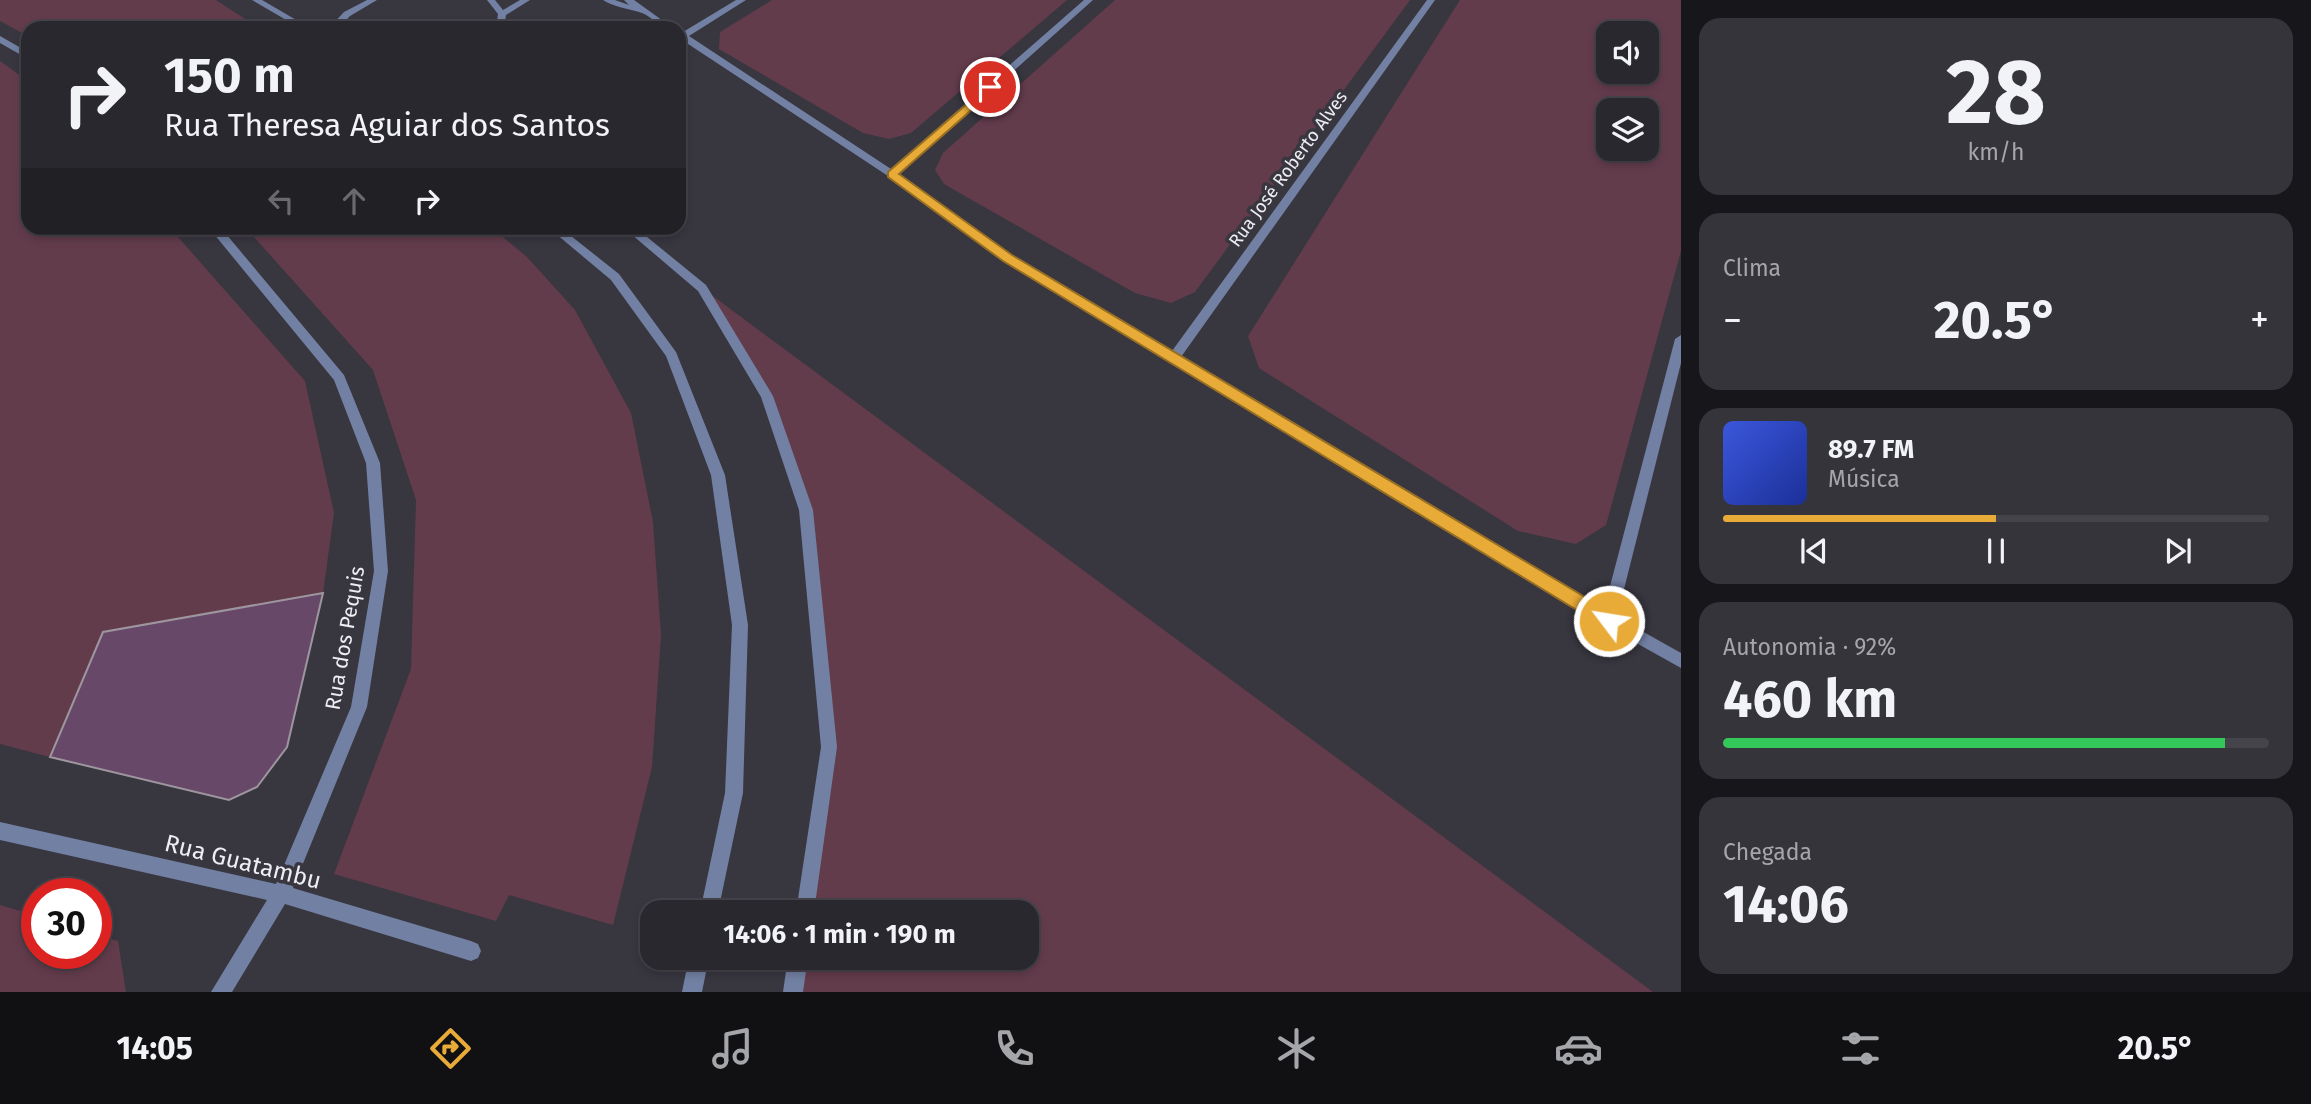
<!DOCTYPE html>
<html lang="pt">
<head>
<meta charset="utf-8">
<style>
	:root { --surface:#2a282f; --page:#36343b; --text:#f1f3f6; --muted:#a5a6aa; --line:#46444b; --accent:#e9ab38 }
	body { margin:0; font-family:"Fira Sans",sans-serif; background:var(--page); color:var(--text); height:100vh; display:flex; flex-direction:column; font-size:26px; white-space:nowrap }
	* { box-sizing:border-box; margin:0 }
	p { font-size:23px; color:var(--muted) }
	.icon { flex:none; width:38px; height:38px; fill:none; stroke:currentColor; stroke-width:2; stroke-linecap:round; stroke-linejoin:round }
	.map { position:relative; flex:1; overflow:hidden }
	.details { display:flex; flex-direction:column; gap:18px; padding:18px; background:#17161a; width:630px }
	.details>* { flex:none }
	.hud { position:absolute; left:21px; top:21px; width:665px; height:214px; border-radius:21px; box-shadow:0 4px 10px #0003,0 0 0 2px var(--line); background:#2a282f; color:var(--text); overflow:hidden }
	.fabs { position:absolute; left:1596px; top:21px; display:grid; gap:14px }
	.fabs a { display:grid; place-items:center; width:63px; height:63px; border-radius:14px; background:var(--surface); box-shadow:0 4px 10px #0003,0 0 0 2px var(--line); font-size:35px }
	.speed { position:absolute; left:21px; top:878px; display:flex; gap:14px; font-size:35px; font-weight:700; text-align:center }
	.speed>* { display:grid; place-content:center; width:91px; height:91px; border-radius:50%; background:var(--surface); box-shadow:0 4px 10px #0003,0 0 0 2px var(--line); line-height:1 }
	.speed .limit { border:10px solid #d22; background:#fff; color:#111 }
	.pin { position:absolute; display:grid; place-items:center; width:60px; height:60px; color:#fff; margin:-30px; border:4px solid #fff; border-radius:50%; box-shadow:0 2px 7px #0007 }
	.me { position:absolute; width:77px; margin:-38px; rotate:301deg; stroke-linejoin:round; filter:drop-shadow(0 0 5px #0008) }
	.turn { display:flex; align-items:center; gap:24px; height:147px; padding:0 28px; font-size:32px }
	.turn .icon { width:91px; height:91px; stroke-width:2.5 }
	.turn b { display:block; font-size:49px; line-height:60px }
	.lanes { display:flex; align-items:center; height:66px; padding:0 28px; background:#0003; justify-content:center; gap:35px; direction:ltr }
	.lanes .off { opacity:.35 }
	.big { font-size:52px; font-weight:700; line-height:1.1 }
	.details .card { flex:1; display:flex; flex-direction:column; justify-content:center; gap:10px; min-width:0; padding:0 24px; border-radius:21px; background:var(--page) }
	.details .dial { align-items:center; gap:0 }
	.dial b { font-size:91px; line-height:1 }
	.song { display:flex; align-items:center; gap:21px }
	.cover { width:84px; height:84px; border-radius:10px; background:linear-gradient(135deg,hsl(230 70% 55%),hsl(230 70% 35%)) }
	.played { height:7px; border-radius:4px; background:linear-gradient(90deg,var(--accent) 50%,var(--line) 50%) }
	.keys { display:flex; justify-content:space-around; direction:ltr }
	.heat { display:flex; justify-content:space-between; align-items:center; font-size:38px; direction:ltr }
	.charge { height:10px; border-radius:5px; background:linear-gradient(90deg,#34c759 92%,var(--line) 0) }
	.trip { position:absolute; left:640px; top:900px; width:399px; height:70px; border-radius:21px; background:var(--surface); box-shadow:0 4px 10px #0003,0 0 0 2px var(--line); font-weight:700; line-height:70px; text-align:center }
	.menu { display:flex; height:112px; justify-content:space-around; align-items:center; background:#111013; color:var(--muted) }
	.menu .icon { width:49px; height:49px }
	.menu .current { color:var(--accent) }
	.menu b { font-size:32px; color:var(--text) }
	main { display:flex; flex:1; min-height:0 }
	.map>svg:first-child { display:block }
	.green { fill:#633c4c; fill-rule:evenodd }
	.building { fill:#684869; stroke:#9e969f; stroke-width:2 }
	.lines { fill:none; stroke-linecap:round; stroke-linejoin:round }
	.street { fill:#7280a3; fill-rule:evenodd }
	.route { fill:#e9ab38; stroke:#976f24; stroke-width:2 }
	.labels { text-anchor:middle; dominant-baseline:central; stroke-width:7; stroke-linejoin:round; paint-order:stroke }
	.far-street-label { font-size:18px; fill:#eeedf3; stroke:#38363f }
	.street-label { font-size:21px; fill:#eeedf3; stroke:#38363f }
	.near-street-label { font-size:24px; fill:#eeedf3; stroke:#38363f }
</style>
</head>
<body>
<main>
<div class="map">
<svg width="1681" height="992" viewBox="0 0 1681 992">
	<rect width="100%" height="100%" fill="#38363f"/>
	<!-- green -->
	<g class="green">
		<path d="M 0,0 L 216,0 L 259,28 L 28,28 L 28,36 L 0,21 Z"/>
		<path d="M 772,0 L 1067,0 L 911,133 L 889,139 L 863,133 L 719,49 L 720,32 Z"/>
		<path d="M 1115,0 L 1410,0 L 1195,292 L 1171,303 L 1135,293 L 944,184 L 935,170 L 943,153 Z"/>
		<path d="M 1460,0 L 1681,0 L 1681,251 L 1606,525 L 1576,544 L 1518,531 L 1259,368 L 1248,336 ZM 1608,33 L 1647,33 L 1647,72 L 1608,72 ZM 1608,110 L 1647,110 L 1647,149 L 1608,149 Z"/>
		<path d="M 0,61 L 28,81 L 28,228 L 170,228 L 305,381 L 334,513 L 323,593 L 103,632 L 50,757 L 0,744 Z"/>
		<path d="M 246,228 L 492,228 L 527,257 L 575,310 L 631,413 L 653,522 L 661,635 L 652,767 L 613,925 L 509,895 L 496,921 L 334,874 L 411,669 L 416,500 L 373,370 Z"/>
		<path d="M 702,288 L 1653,992 L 793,992 L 798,957 L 1027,957 L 1027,912 L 805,912 L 829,747 L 806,510 L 767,396 Z"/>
		<path d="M 0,905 L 37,916 L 37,954 L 96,954 L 96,935 L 118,941 L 126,992 L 0,992 Z"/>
	</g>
	<!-- building -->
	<path class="building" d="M 323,593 L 287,747 L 257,787 L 229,800 L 50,757 L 103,632 Z"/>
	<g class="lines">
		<!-- street -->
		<g class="street">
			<path d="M 252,0 L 262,0 L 310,28 L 300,28 Z"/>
			<path d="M 367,0 L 377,0 L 350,16 L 338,28 L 329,28 L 344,12 Z"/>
			<path d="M 487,0 L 495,0 L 503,10 L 520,0 L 530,0 L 506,15 L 504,28 L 496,28 L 498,14 Z"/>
			<path d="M 603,0 L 615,0 L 629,5 L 624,0 L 634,0 L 673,28 C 659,28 654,18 642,13 C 630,9 614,7 603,0 Z"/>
			<path d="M 736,0 L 746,0 L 689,36 L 891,169 L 1084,0 L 1093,0 L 898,174 L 1011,255 L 1172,351 L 1427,0 L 1435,0 L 1181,357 L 1604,609 L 1675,339 L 1681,335 L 1681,363 L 1617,617 L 1681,653 L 1681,668 L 1604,625 L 1003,261 L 888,176 L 679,38 L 679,31 L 683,32 Z"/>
			<path d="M 0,36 L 28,52 L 28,59 L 0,43 Z"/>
			<path d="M 209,228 L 221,228 L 344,375 L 380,463 L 388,571 L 367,707 L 293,888 L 471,941 L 478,944 L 481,951 L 478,958 L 471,961 L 285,904 L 232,992 L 211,992 L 267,900 L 0,840 L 0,822 L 276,884 L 351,707 L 374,571 L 366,463 L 334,380 Z"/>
			<path d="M 549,228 L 561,228 L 619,274 L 676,352 L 725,475 L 748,625 L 743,793 L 718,912 L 700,912 L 725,793 L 732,625 L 711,475 L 666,356 L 611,280 Z"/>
			<path d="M 624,228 L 636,228 L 706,285 L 773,396 L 813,510 L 837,747 L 814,912 L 796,912 L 821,747 L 799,510 L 761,397 L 698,291 Z"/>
			<path d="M 689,957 L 709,957 L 702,992 L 682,992 Z"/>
			<path d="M 788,957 L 808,957 L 803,992 L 783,992 Z"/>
		</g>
	</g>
	<!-- route -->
	<path class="route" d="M 990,84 L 996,87 L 994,90 L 899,174 L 1012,255 L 1615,615 L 1618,621 L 1615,626 L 1609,628 L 1603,626 L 1003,261 L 888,177 L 888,172 Z"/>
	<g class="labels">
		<!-- far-street labels -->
		<g class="far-street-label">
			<text transform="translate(1288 169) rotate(-54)">Rua José Roberto Alves</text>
		</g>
		<!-- street labels -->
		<g class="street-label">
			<text transform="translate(345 638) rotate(-80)">Rua dos Pequis</text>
		</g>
		<!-- near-street labels -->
		<g class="near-street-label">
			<text transform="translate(243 862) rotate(14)">Rua Guatambu</text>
		</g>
	</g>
</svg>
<div class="fabs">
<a><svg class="icon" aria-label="sound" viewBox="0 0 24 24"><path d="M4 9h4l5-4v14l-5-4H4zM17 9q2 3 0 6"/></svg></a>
<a><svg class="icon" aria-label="layers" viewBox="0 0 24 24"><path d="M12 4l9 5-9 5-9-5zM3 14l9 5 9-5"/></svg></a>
</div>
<div class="speed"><div class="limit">30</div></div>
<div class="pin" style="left:990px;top:87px;background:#d93025"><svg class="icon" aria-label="arrive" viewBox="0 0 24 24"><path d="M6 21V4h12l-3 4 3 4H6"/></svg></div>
<svg class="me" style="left:1609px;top:621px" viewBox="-20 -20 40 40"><circle r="17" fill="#e9ab38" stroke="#fff" stroke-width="3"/><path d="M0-11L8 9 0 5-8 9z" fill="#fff"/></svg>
<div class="trip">14:06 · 1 min · 190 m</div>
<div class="hud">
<div class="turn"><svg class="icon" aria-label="right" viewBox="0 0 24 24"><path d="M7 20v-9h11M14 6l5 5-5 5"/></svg><div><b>150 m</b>Rua Theresa Aguiar dos Santos</div></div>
<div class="lanes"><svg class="icon off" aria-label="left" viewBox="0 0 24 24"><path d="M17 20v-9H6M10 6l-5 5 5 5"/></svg><svg class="icon off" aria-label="ahead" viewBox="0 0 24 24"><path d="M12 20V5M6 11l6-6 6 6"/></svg><svg class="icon" aria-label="right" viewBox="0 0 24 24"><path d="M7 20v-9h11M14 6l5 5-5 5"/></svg></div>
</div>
</div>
<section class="details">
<div class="card dial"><b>28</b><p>km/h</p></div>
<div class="card"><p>Clima</p>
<div class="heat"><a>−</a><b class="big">20.5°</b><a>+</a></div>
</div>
<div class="card">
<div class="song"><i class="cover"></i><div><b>89.7 FM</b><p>Música</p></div></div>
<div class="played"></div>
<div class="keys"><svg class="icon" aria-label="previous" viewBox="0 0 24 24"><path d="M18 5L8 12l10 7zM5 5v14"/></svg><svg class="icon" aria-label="pause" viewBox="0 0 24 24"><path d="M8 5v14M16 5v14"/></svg><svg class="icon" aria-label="next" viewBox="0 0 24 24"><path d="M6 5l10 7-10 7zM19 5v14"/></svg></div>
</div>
<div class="card"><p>Autonomia · 92%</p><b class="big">460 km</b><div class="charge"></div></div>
<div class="card"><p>Chegada</p><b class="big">14:06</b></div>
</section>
</main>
<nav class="menu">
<b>14:05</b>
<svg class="icon current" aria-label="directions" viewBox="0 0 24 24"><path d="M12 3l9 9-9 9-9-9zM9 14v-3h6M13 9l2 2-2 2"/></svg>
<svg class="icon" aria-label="music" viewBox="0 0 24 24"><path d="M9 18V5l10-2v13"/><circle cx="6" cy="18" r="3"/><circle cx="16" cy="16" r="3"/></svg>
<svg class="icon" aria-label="phone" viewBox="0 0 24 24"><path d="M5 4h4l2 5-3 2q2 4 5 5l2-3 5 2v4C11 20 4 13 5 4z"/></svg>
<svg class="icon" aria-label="climate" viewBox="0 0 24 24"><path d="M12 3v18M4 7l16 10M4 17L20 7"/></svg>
<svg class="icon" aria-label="car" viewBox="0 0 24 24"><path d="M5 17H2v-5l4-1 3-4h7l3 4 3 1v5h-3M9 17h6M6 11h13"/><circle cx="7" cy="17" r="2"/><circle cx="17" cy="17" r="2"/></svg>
<svg class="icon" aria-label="filters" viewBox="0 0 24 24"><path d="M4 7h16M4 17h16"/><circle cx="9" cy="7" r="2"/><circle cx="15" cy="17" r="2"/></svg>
<b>20.5°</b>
</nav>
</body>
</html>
